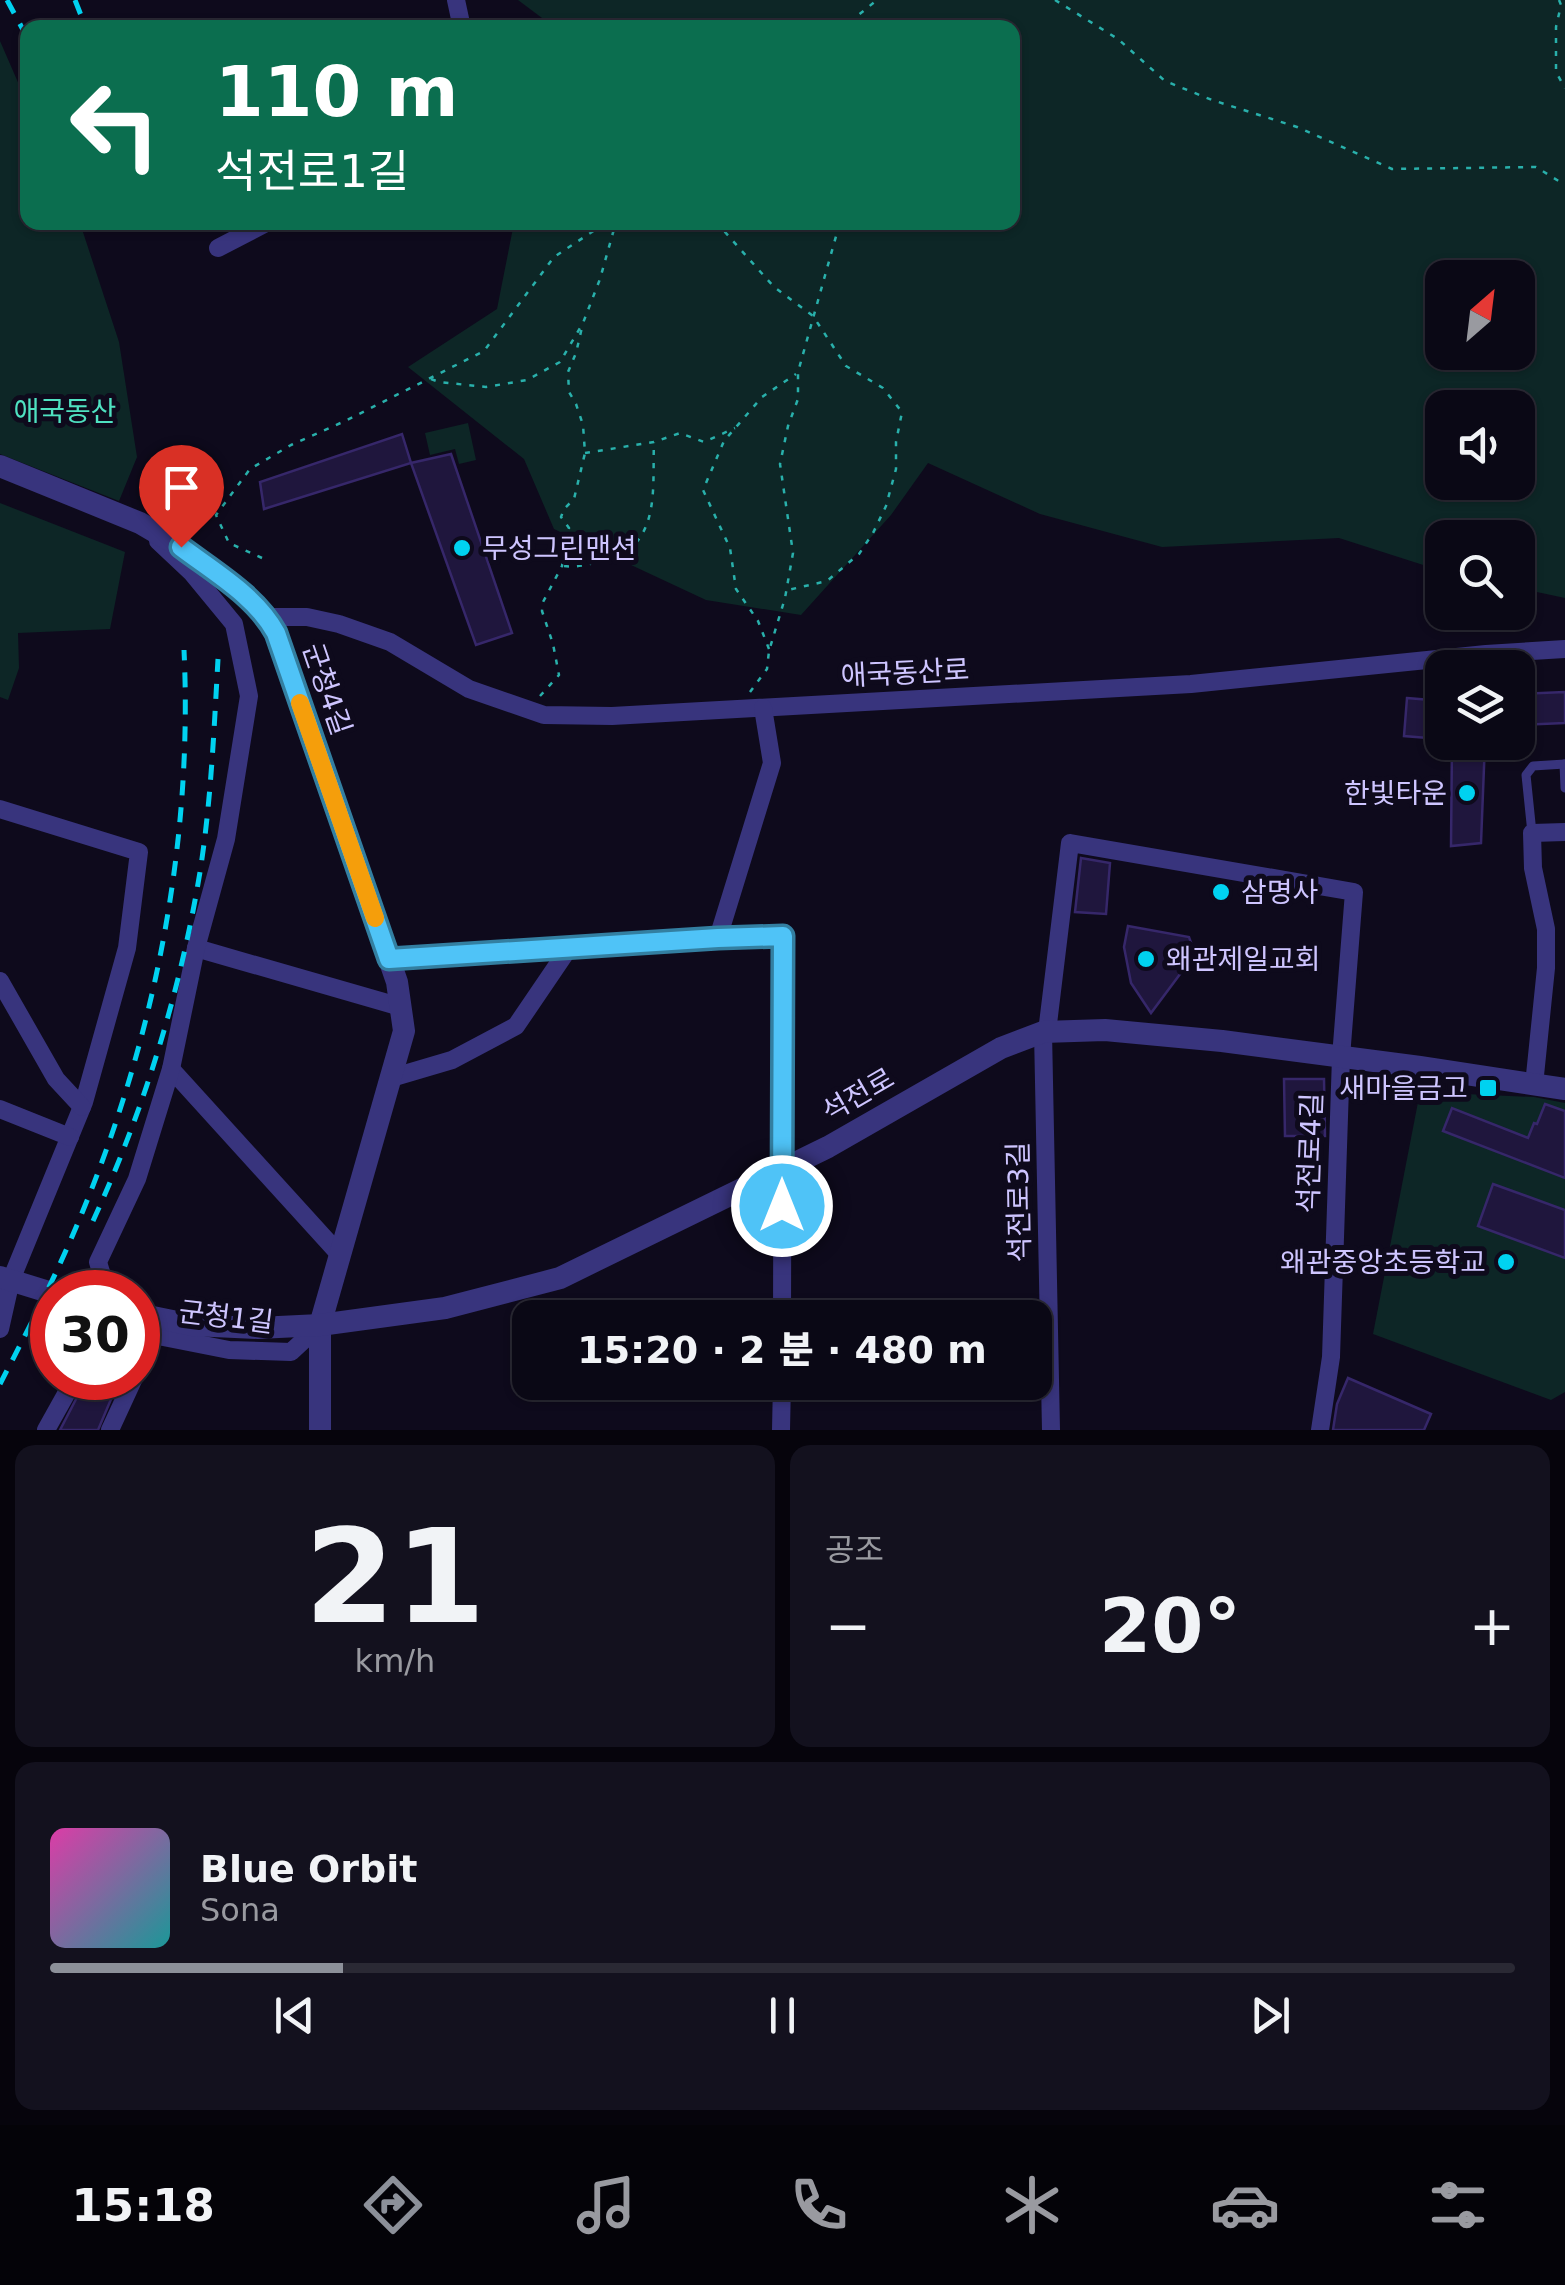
<!DOCTYPE html>
<html lang="ko">
<head>
<meta charset="utf-8">
<style>
	:root { --surface:#0a0815; --page:#13111e; --text:#f1f3f6; --muted:#999aa0; --line:#2a2934; --accent:#8c9099 }
	body { margin:0; font-family:"DejaVu Sans","Noto Sans KR",sans-serif; background:var(--page); color:var(--text); height:100vh; display:flex; flex-direction:column; font-size:38px; white-space:nowrap }
	* { box-sizing:border-box; margin:0 }
	p { font-size:32px; color:var(--muted) }
	.icon { flex:none; width:55px; height:55px; fill:none; stroke:currentColor; stroke-width:2; stroke-linecap:round; stroke-linejoin:round }
	.map { position:relative; height:1430px; overflow:hidden }
	.panel { display:flex; flex-direction:column; gap:15px; padding:15px; background:#06040c; flex:1 }
	.panel>* { flex:none }
	.top-card { position:absolute; left:20px; top:20px; width:1000px; height:210px; border-radius:20px; box-shadow:0 2px 8px #0004,0 0 0 2px var(--line); background:#0b6e4f; color:#fff; overflow:hidden }
	.needle { width:65px; rotate:28deg }
	.controls { position:absolute; left:1425px; top:260px; display:grid; gap:20px }
	.controls a { display:grid; place-items:center; width:110px; height:110px; border-radius:20px; background:var(--surface); box-shadow:0 2px 8px #0004,0 0 0 2px var(--line); font-size:50px }
	.speed { position:absolute; left:30px; top:1270px; display:flex; gap:20px; font-size:50px; font-weight:700; text-align:center }
	.speed>* { display:grid; place-content:center; width:130px; height:130px; border-radius:50%; background:var(--surface); box-shadow:0 2px 8px #0004,0 0 0 2px var(--line); line-height:1 }
	.speed .limit { border:15px solid #d22; background:#fff; color:#111 }
	.pin { position:absolute; display:grid; place-items:center; width:85px; height:85px; color:#fff; margin:-102px -42px; border-radius:50% 50% 50% 0; rotate:-45deg; box-shadow:0 0 10px #0007 }
	.pin .icon { rotate:45deg }
	.me { position:absolute; width:110px; margin:-55px; rotate:0deg; stroke-linejoin:round; filter:drop-shadow(0 0 8px #0008) }
	.turn { display:flex; align-items:center; gap:35px; height:210px; padding:0 30px; font-size:45px }
	.turn .icon { width:130px; height:130px; stroke-width:2.5 }
	.turn b { display:block; font-size:70px; line-height:85px }
	.big { font-size:75px; font-weight:800; line-height:1.1 }
	.panel .widget { flex:1; display:flex; flex-direction:column; justify-content:center; gap:15px; min-width:0; padding:0 35px; border-radius:20px; background:var(--page) }
	.panel .dial { align-items:center; gap:0 }
	.dial b { font-size:130px; line-height:1 }
	.song { display:flex; align-items:center; gap:30px }
	.cover { width:120px; height:120px; border-radius:15px; background:linear-gradient(135deg,hsl(320 70% 55%),hsl(180 70% 35%)) }
	.played { height:10px; border-radius:5px; background:linear-gradient(90deg,var(--accent) 20%,var(--line) 20%) }
	.keys { display:flex; justify-content:space-around; direction:ltr }
	.heat { display:flex; justify-content:space-between; align-items:center; font-size:55px; direction:ltr }
	.panel .tiles { flex:1; display:grid; gap:15px; grid-template-columns:1fr 1fr }
	.widget:last-child { grid-column:span 2 }
	.trip { position:absolute; left:512px; top:1300px; width:540px; height:100px; border-radius:20px; background:var(--surface); box-shadow:0 2px 8px #0004,0 0 0 2px var(--line); font-weight:800; line-height:100px; text-align:center }
	.dock { display:flex; height:160px; justify-content:space-around; align-items:center; background:#040308; color:var(--muted) }
	.dock .icon { width:70px; height:70px }
	.dock .on { color:var(--accent) }
	.dock b { font-size:45px; color:var(--text) }
	.map>svg:first-child { display:block }
	.green { fill:#0d2626; fill-rule:evenodd }
	.building { fill:#1f163d; stroke:#36276a; stroke-width:2.5 }
	.lines { fill:none; stroke-linecap:round; stroke-linejoin:round }
	.path { stroke:#29b0ab; stroke-width:2.5; stroke-dasharray:5 8; stroke-linecap:butt }
	.service { stroke:#38347d; stroke-width:9 }
	.minor { stroke:#38347d; stroke-width:18 }
	.tertiary { stroke:#38347d; stroke-width:22 }
	.rail { stroke:#00d2f0; stroke-width:5; stroke-dasharray:15 12; stroke-linecap:butt }
	.route-casing { stroke:#337fa1; stroke-width:25 }
	.route { stroke:#4fc3f7; stroke-width:18 }
	.slow { stroke:#f59e0b; stroke-width:18 }
	.poi-dot { fill:#00d2f0; stroke:#0e0a1c; stroke-width:4 }
	.labels { text-anchor:middle; dominant-baseline:central; stroke-width:10; stroke-linejoin:round; paint-order:stroke }
	.park-label { font-size:28px; fill:#4fe1c1; stroke:#0e0a1c }
	.poi-label { font-size:28px; fill:#cec5ff; stroke:#0e0a1c; text-anchor:start }
	.street-label { font-size:28px; fill:#cec5ff; stroke:#0e0a1c }
</style>
</head>
<body>
<div class="map">
<svg width="1565" height="1430" viewBox="0 0 1565 1430">
	<rect width="100%" height="100%" fill="#0e0a1c"/>
	<!-- green -->
	<g class="green">
		<path d="M 518,0 L 1565,0 L 1565,598 L 1518,588 L 1518,538 L 1442,538 L 1442,571 L 1339,538 L 1162,547 L 1040,514 L 928,463 L 891,515 L 801,615 L 706,600 L 554,529 L 524,459 L 408,367 L 497,309 L 514,223 L 1012,222 L 1012,28 L 554,27 ZM 1442,278 L 1518,278 L 1518,352 L 1442,352 ZM 1442,408 L 1518,408 L 1518,482 L 1442,482 Z"/>
		<path d="M 0,41 L 27,103 L 28,222 L 80,223 L 119,342 L 137,457 L 119,501 L 0,454 Z"/>
		<path d="M 468,423 L 476,460 L 459,464 L 455,449 L 430,455 L 425,433 Z"/>
		<path d="M 0,503 L 125,552 L 110,629 L 18,633 L 19,668 L 8,700 L 0,697 Z"/>
		<path d="M 1420,1092 L 1534,1097 L 1565,1103 L 1565,1392 L 1551,1400 L 1373,1334 Z"/>
	</g>
	<!-- building -->
	<g class="building">
		<path d="M 402,434 L 411,463 L 264,509 L 260,482 Z"/>
		<path d="M 451,454 L 512,633 L 476,645 L 411,463 Z"/>
		<path d="M 1565,692 L 1565,723 L 1518,725 L 1518,694 Z"/>
		<path d="M 1407,698 L 1442,701 L 1440,739 L 1404,736 Z"/>
		<path d="M 1452,742 L 1485,742 L 1481,843 L 1451,846 Z"/>
		<path d="M 1081,858 L 1110,863 L 1106,914 L 1075,912 Z"/>
		<path d="M 1128,926 L 1189,937 L 1195,954 L 1151,1013 L 1131,983 L 1124,947 Z"/>
		<path d="M 1284,1079 L 1324,1079 L 1325,1136 L 1285,1136 Z"/>
		<path d="M 1545,1104 L 1565,1111 L 1565,1178 L 1443,1131 L 1452,1108 L 1528,1138 L 1534,1123 L 1537,1124 Z"/>
		<path d="M 1493,1184 L 1565,1210 L 1565,1258 L 1478,1226 Z"/>
		<path d="M 87,1378 L 120,1378 L 98,1430 L 60,1430 Z"/>
		<path d="M 1348,1378 L 1431,1414 L 1424,1430 L 1333,1430 L 1337,1404 Z"/>
	</g>
	<g class="lines">
		<!-- path -->
		<g class="path">
			<path d="M 1055,0 L 1118,39 L 1165,81 L 1212,100 L 1297,127 L 1392,169 L 1536,167 L 1565,185"/>
			<path d="M 1559,0 L 1561,5 L 1556,27 L 1556,72 L 1565,88"/>
			<path d="M 838,28 L 846,25 L 877,0"/>
			<path d="M 716,222 L 774,287 L 813,316 L 846,366 L 883,388 L 902,412 L 896,442 L 896,469 L 886,506 L 873,533 L 859,554 L 827,581 L 788,590"/>
			<path d="M 431,379 L 439,382 L 486,387 L 527,380 L 560,362 L 583,323 L 600,279 L 616,222"/>
			<path d="M 585,453 L 654,442 L 680,433 L 704,442 L 735,428"/>
			<path d="M 262,558 L 229,543 L 216,515 L 250,469 L 291,445 L 345,421 L 484,351 L 554,257 L 607,222"/>
			<path d="M 564,566 C 577,568 590,564 603,561 C 662,547 652,489 654,442"/>
			<path d="M 769,649 L 758,621 L 736,589 L 730,548 L 703,490 L 724,441 L 762,397 L 796,374"/>
			<path d="M 750,692 L 767,669 L 769,651 L 785,598 L 793,553 L 780,464 L 788,426 L 798,399 L 798,372 L 840,222"/>
			<path d="M 540,696 L 559,675 L 553,644 L 542,611 L 543,602 L 562,566 L 569,528 L 561,517 L 564,509 L 574,499 L 585,453 L 583,425 L 576,404 L 569,392 L 568,372 L 576,353 L 583,323"/>
		</g>
		<!-- service -->
		<g class="service">
			<path d="M 1564,764 L 1565,788"/>
			<path d="M 1532,833 L 1526,775 L 1533,766 L 1565,764"/>
		</g>
		<!-- minor -->
		<g class="minor">
			<path d="M 456,0 L 462,28"/>
			<path d="M 218,248 L 268,222"/>
			<path d="M 267,617 L 307,617 L 339,624 L 390,642 L 469,689 L 544,715 L 612,716 L 1191,684 L 1486,654 L 1565,649"/>
			<path d="M 0,809 L 139,852 L 127,948 L 84,1102 L 11,1280 L 0,1329"/>
			<path d="M 718,938 L 772,763 L 763,708"/>
			<path d="M 196,948 L 401,1007"/>
			<path d="M 389,959 L 783,936 L 782,1318"/>
			<path d="M 0,981 L 56,1079 L 82,1107"/>
			<path d="M 1043,1032 L 1051,1430"/>
			<path d="M 1047,1032 L 1070,843 L 1354,892 L 1341,1057 L 1331,1357 L 1320,1430"/>
			<path d="M 171,1069 L 340,1255"/>
			<path d="M 391,1078 L 452,1060 L 516,1026 L 569,948"/>
			<path d="M 1534,1085 L 1546,968 L 1546,929 L 1533,868 L 1532,833 L 1565,832"/>
			<path d="M 0,1109 L 70,1137"/>
			<path d="M 107,1292 L 98,1262 L 137,1179 L 171,1069 L 196,948 L 226,839 L 249,696 L 234,624 L 192,573 L 158,541"/>
			<path d="M 138,1360 L 143,1333 L 229,1350 L 291,1352 L 320,1325"/>
			<path d="M 46,1430 L 75,1378"/>
			<path d="M 110,1430 L 134,1378"/>
			<path d="M 781,1430 L 782,1382"/>
		</g>
		<!-- tertiary -->
		<g class="tertiary">
			<path d="M 0,466 L 140,523 L 181,547 L 237,589 L 267,617 L 276,633 L 397,982 L 404,1031 L 320,1325 L 320,1430"/>
			<path d="M 0,1277 L 52,1293"/>
			<path d="M 138,1314 L 192,1325 L 258,1328 L 320,1325 L 445,1308 L 560,1278 L 828,1147 L 1001,1048 L 1043,1032 L 1105,1030 L 1222,1041 L 1420,1067 L 1565,1089"/>
		</g>
		<!-- rail -->
		<g class="rail">
			<path d="M 7,0 L 28,39"/>
			<path d="M 75,0 L 86,28"/>
			<path d="M 93,1221 C 144,1110 180,993 200,872 C 211,802 214,730 218,659"/>
			<path d="M 0,1384 C 29,1328 58,1272 82,1213 C 155,1036 193,842 184,650"/>
		</g>
	</g>
	<g class="lines">
		<defs>
			<path id="route" d="M 181,547 C 214,572 256,596 276,633 L 389,959 L 718,938 L 783,936 L 782,1206"/>
		</defs>
		<!-- route casing -->
		<use href="#route" class="route-casing"/>
		<!-- route -->
		<use href="#route" class="route"/>
		<!-- slow -->
		<path class="slow" d="M 300,703 L 375,918"/>
	</g>
	<!-- markers -->
	<g class="poi-dot">
		<circle cx="462" cy="548" r="10"/>
		<circle cx="1467" cy="793" r="10"/>
		<circle cx="1221" cy="892" r="10"/>
		<circle cx="1146" cy="959" r="10"/>
		<rect x="1478" y="1078" width="20" height="20" rx="5"/>
		<circle cx="1506" cy="1262" r="10"/>
	</g>
	<g class="labels">
		<!-- park labels -->
		<g class="park-label">
			<text x="65" y="411">애국동산</text>
		</g>
		<!-- poi labels -->
		<g class="poi-label">
			<text x="482" y="548">무성그린맨션</text>
			<text x="1447" y="793" text-anchor="end">한빛타운</text>
			<text x="1241" y="892">삼명사</text>
			<text x="1166" y="959">왜관제일교회</text>
			<text x="1468" y="1088" text-anchor="end">새마을금고</text>
			<text x="1486" y="1262" text-anchor="end">왜관중앙초등학교</text>
		</g>
		<!-- street labels -->
		<g class="street-label">
			<text transform="translate(905 673) rotate(-3)">애국동산로</text>
			<text transform="translate(327 689) rotate(71)">군청4길</text>
			<text transform="translate(858 1095) rotate(-30)">석전로</text>
			<text transform="translate(1310 1153) rotate(-88)">석전로4길</text>
			<text transform="translate(1019 1202) rotate(-91)">석전로3길</text>
			<text transform="translate(226 1317) rotate(7)">군청1길</text>
		</g>
	</g>
</svg>
<div class="controls">
<a><svg class="needle" viewBox="-14 -14 28 28"><path d="M0-13l5 13h-10z" fill="#e53935"/><path d="M0 13l5-13h-10z" fill="#999aa0"/></svg></a>
<a><svg class="icon" aria-label="sound" viewBox="0 0 24 24"><path d="M4 9h4l5-4v14l-5-4H4zM17 9q2 3 0 6"/></svg></a>
<a><svg class="icon" aria-label="search" viewBox="0 0 24 24"><circle cx="10" cy="10" r="6"/><path d="M15 15l6 6"/></svg></a>
<a><svg class="icon" aria-label="layers" viewBox="0 0 24 24"><path d="M12 4l9 5-9 5-9-5zM3 14l9 5 9-5"/></svg></a>
</div>
<div class="speed"><div class="limit">30</div></div>
<div class="pin" style="left:181px;top:547px;background:#d93025"><svg class="icon" aria-label="arrive" viewBox="0 0 24 24"><path d="M6 21V4h12l-3 4 3 4H6"/></svg></div>
<svg class="me" style="left:782px;top:1206px" viewBox="-20 -20 40 40"><circle r="17" fill="#4fc3f7" stroke="#fff" stroke-width="3"/><path d="M0-11L8 9 0 5-8 9z" fill="#fff"/></svg>
<div class="trip">15:20 · 2 분 · 480 m</div>
<div class="top-card">
<div class="turn"><svg class="icon" aria-label="left" viewBox="0 0 24 24"><path d="M17 20v-9H6M10 6l-5 5 5 5"/></svg><div><b>110 m</b>석전로1길</div></div>
</div>
</div>
<section class="panel">
<div class="tiles">
<div class="widget dial"><b>21</b><p>km/h</p></div>
<div class="widget"><p>공조</p>
<div class="heat"><a>−</a><b class="big">20°</b><a>+</a></div>
</div>
<div class="widget">
<div class="song"><i class="cover"></i><div><b>Blue Orbit</b><p>Sona</p></div></div>
<div class="played"></div>
<div class="keys"><svg class="icon" aria-label="previous" viewBox="0 0 24 24"><path d="M18 5L8 12l10 7zM5 5v14"/></svg><svg class="icon" aria-label="pause" viewBox="0 0 24 24"><path d="M8 5v14M16 5v14"/></svg><svg class="icon" aria-label="next" viewBox="0 0 24 24"><path d="M6 5l10 7-10 7zM19 5v14"/></svg></div>
</div>
</div>
</section>
<nav class="dock">
<b>15:18</b>
<svg class="icon on" aria-label="directions" viewBox="0 0 24 24"><path d="M12 3l9 9-9 9-9-9zM9 14v-3h6M13 9l2 2-2 2"/></svg>
<svg class="icon" aria-label="music" viewBox="0 0 24 24"><path d="M9 18V5l10-2v13"/><circle cx="6" cy="18" r="3"/><circle cx="16" cy="16" r="3"/></svg>
<svg class="icon" aria-label="phone" viewBox="0 0 24 24"><path d="M5 4h4l2 5-3 2q2 4 5 5l2-3 5 2v4C11 20 4 13 5 4z"/></svg>
<svg class="icon" aria-label="climate" viewBox="0 0 24 24"><path d="M12 3v18M4 7l16 10M4 17L20 7"/></svg>
<svg class="icon" aria-label="car" viewBox="0 0 24 24"><path d="M5 17H2v-5l4-1 3-4h7l3 4 3 1v5h-3M9 17h6M6 11h13"/><circle cx="7" cy="17" r="2"/><circle cx="17" cy="17" r="2"/></svg>
<svg class="icon" aria-label="filters" viewBox="0 0 24 24"><path d="M4 7h16M4 17h16"/><circle cx="9" cy="7" r="2"/><circle cx="15" cy="17" r="2"/></svg>
</nav>
</body>
</html>
